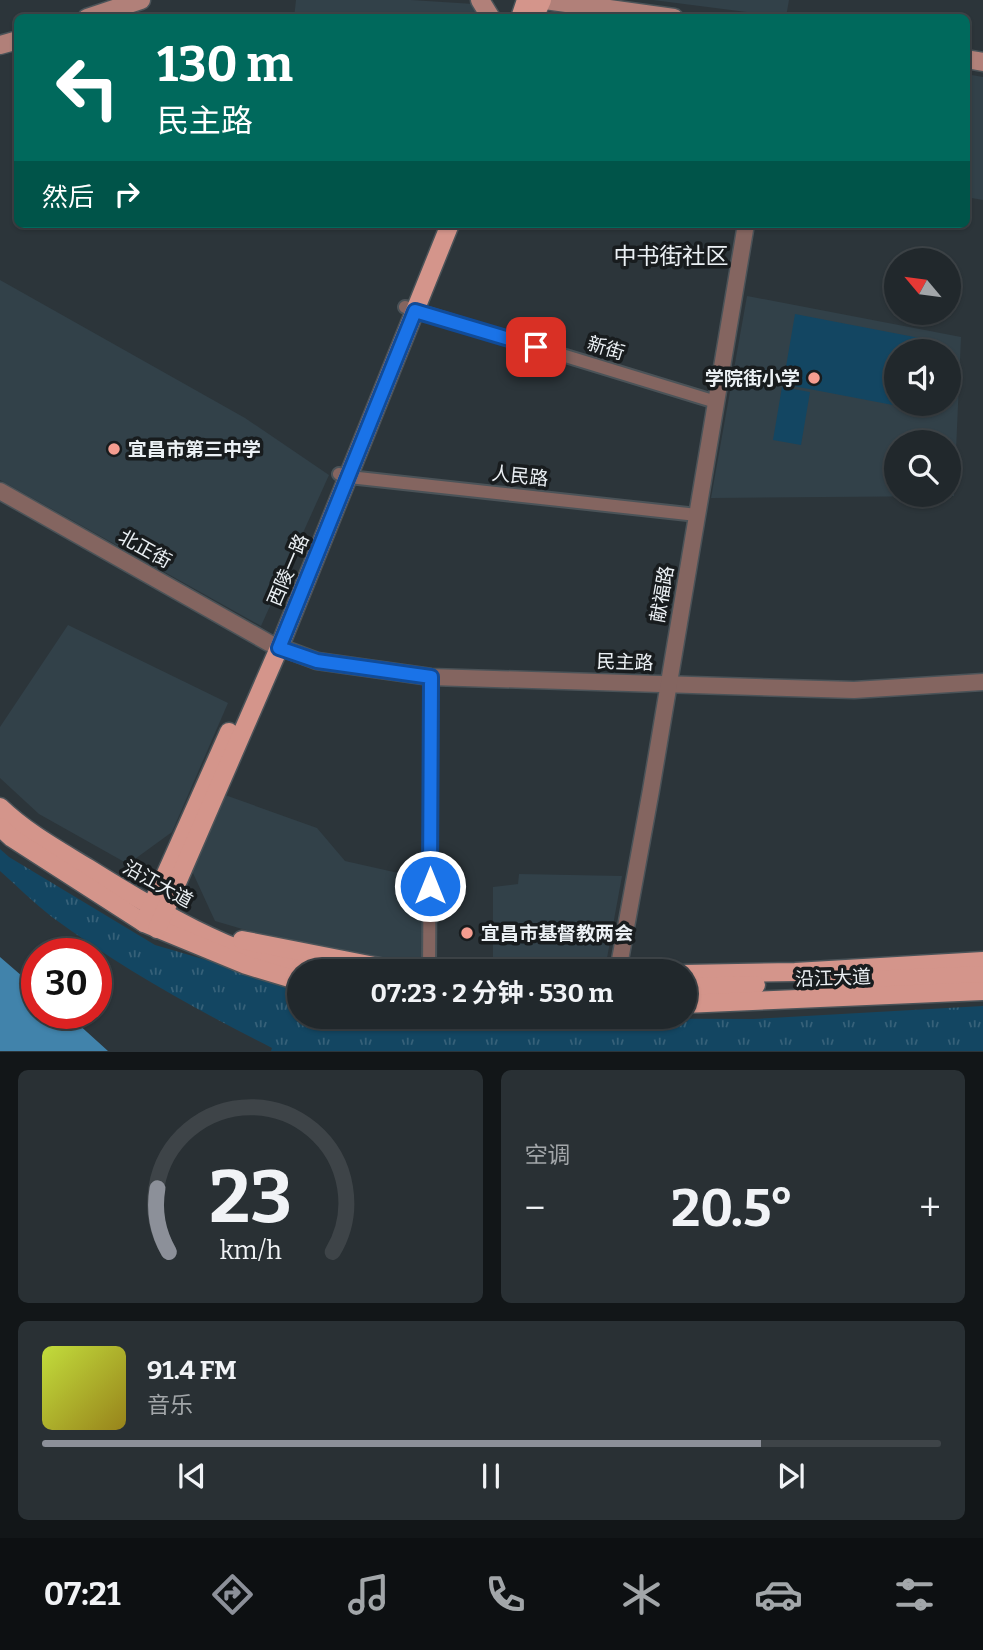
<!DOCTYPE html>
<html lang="zh">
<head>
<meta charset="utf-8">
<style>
	:root { --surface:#21282c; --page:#293034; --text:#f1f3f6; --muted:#a2a6a9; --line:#3e4448; --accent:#8c9099 }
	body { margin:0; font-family:Bitter,"Noto Sans SC",serif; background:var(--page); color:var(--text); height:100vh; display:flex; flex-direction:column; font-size:26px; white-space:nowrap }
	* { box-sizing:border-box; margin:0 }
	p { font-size:23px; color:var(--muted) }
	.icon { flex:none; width:38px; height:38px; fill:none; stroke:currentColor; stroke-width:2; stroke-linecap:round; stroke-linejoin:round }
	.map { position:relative; height:1052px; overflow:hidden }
	.details { display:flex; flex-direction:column; gap:18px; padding:18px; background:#121618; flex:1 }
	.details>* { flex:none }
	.hud { position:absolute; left:14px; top:14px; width:956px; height:214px; border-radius:10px; box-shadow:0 2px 5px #0004,0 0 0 2px var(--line); background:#00695c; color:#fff; overflow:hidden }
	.needle { width:46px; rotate:299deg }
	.buttons { position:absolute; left:884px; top:248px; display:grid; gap:14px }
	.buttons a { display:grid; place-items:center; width:77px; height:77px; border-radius:50%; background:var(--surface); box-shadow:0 2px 5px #0004,0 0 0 2px var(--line); font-size:35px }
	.speed { position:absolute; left:21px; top:938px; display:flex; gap:14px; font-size:35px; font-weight:700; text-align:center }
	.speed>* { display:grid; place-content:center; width:91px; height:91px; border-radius:50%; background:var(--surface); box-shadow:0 2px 5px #0004,0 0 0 2px var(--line); line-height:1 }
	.speed .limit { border:10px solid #d22; background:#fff; color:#111 }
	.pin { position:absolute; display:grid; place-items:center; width:60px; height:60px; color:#fff; margin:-30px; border-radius:14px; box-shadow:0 4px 10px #0006 }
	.me { position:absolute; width:77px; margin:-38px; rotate:0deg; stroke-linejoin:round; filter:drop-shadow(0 0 5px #0008) }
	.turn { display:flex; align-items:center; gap:24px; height:147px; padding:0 28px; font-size:32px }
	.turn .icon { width:91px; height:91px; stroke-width:2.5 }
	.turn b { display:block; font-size:49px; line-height:60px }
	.then { display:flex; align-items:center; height:66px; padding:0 28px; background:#0003; gap:14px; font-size:26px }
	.big { font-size:52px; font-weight:700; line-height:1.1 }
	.details .tile { flex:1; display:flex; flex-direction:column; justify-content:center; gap:10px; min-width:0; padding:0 24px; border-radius:10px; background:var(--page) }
	.details .dial { align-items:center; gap:0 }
	.dial svg { height:182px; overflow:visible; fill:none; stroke:var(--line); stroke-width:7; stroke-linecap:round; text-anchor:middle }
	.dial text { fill:var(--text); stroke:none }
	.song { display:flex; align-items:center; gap:21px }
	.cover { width:84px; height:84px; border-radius:10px; background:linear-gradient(135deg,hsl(70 70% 55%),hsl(50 70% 35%)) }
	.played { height:7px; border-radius:4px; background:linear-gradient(90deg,var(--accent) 80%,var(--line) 80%) }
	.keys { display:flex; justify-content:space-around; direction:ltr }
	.heat { display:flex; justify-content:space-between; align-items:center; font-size:38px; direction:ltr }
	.details .tiles { flex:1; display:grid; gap:18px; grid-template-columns:1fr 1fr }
	.tile:last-child { grid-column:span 2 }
	.trip { position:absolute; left:287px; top:959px; width:410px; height:70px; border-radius:35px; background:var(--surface); box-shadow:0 2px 5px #0004,0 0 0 2px var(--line); font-weight:700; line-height:70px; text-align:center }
	.tabs { display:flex; height:112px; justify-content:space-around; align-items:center; background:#0d1012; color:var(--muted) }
	.tabs .icon { width:49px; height:49px }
	.tabs .selected { color:var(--accent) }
	.tabs b { font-size:32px; color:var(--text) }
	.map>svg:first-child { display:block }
	.built { fill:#324149; fill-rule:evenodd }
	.park { fill:url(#park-tufts) }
	.garden { fill:#134662 }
	.water { fill:#4183ab }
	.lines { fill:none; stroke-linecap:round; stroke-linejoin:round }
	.minor-casing { stroke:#4b5358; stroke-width:16 }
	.tertiary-casing { stroke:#4b5358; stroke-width:19 }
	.secondary-casing { stroke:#4b5358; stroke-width:21 }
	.primary-casing { stroke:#4b5358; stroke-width:21 }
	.minor { stroke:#846560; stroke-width:12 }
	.tertiary { stroke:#846560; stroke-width:16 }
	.secondary { stroke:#b18079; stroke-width:18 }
	.primary { stroke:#d4958b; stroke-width:18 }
	.route-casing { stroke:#114b97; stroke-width:18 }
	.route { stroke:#1a73e8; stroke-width:12 }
	.poi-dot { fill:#f59d90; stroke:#181c1e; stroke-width:2.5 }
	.labels { text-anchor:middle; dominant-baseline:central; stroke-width:7; stroke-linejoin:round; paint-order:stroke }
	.street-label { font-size:19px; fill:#ebf0f4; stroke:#181c1e }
	.poi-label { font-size:19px; font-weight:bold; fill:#ebf0f4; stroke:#181c1e; text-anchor:start }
	.quarter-label { font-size:23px; fill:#ebf0f4; stroke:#181c1e }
</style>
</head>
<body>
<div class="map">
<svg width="983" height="1052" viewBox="0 0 983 1052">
	<defs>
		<pattern id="park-tufts" width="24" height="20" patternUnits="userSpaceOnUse" patternTransform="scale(1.75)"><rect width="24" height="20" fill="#134662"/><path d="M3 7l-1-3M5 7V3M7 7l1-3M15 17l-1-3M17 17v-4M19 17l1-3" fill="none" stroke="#366179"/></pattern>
	</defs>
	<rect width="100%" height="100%" fill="#2c353a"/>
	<!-- built -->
	<g class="built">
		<path d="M 296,0 L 411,0 L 474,4 L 482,18 L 294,18 Z"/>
		<path d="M 653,0 L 789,0 L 786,17 Z"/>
		<path d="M 966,74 L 983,77 L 983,200 L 966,197 Z"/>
		<path d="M 0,280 L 245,418 L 329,475 L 261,626 L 0,480 Z"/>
		<path d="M 747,296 L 961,337 L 954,496 L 711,498 ZM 896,352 L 948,352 L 948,404 L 896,404 ZM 896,443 L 948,443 L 948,495 L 896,495 Z"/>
		<path d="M 68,625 L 228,703 L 172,832 L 128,864 L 39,814 L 0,778 L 0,727 Z"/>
		<path d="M 225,795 L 317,828 L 345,861 L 425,879 L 424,963 L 337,957 L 215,921 L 192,871 Z"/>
		<path d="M 519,874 L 622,876 L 605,969 L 493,965 L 493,887 L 518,884 Z"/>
	</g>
	<!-- park -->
	<path class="park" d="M 0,849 L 9,857 L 155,945 L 299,987 L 299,1017 L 753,1019 L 983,1006 L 983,1051 L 271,1051 L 272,1048 C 195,1009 121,968 52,917 C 34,903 17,886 0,871 Z"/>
	<!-- garden -->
	<g class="garden">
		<path d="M 795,314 L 930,340 L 938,352 L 896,352 L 896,404 L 925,404 L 919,410 L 783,384 Z"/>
		<path d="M 782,387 L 810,392 L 801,445 L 773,440 Z"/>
	</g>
	<!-- water -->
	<path class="water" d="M 0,957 L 37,989 L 37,1013 L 66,1013 L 108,1051 L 0,1051 Z"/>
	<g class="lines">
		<defs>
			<g id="minor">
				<path d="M 405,307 L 716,402"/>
				<path d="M 339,474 L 349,477 L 697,515"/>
				<path d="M 429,971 L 431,677"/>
			</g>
			<g id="tertiary">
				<path d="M 0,491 L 269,643 L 317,661 L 431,677 L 854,690 L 983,682"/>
				<path d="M 618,971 L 651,790 L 746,224"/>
			</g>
			<g id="secondary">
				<path d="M 480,0 L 491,18"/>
				<path d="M 545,0 L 674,18"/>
				<path d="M 87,18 L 141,0"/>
				<path d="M 0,45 L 18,40"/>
				<path d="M 966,59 L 983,62"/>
			</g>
			<g id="primary">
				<path d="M 520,18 L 526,0"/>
				<path d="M 534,18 L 542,0"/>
				<path d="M 0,807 C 26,832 57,849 88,868 C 155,910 231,955 310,971"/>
				<path d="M 0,827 L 12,838 L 144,923 L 246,965 L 299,981"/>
				<path d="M 144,923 L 229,732"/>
				<path d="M 157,929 L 279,648 L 450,224"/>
				<path d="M 242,940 L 400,971"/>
				<path d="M 684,974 L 795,972 L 983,961"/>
				<path d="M 822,982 L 983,975"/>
				<path d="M 684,987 L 756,985"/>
				<path d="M 684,1004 L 983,991"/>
			</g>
		</defs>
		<!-- minor casing -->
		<use href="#minor" class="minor-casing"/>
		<!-- tertiary casing -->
		<use href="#tertiary" class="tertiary-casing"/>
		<!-- secondary casing -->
		<use href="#secondary" class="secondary-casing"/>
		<!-- primary casing -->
		<use href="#primary" class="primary-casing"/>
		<!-- minor -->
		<use href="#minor" class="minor"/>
		<!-- tertiary -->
		<use href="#tertiary" class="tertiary"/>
		<!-- secondary -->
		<use href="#secondary" class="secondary"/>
		<!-- primary -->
		<use href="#primary" class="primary"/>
	</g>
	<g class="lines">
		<defs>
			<path id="route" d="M 430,886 L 431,677 L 317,661 L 279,648 L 415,311 L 536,347"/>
		</defs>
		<!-- route casing -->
		<use href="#route" class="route-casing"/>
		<!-- route -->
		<use href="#route" class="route"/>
	</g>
	<!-- markers -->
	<g class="poi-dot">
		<circle cx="814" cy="378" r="7"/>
		<circle cx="114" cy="449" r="7"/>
		<circle cx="467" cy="933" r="7"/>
	</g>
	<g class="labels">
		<!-- street labels -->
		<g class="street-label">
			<text transform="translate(606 348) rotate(17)">新街</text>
			<text transform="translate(520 476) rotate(6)">人民路</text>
			<text transform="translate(145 549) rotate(29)">北正街</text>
			<text transform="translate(288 570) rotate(-67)">西陵一路</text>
			<text transform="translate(662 594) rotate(-80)">献福路</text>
			<text transform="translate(625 662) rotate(2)">民主路</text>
			<text transform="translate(158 884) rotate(29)">沿江大道</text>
			<text transform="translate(833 978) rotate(-2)">沿江大道</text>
		</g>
		<!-- poi labels -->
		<g class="poi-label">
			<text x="800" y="378" text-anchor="end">学院街小学</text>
			<text x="128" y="449">宜昌市第三中学</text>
			<text x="481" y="933">宜昌市基督教两会</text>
		</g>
		<!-- quarter labels -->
		<g class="quarter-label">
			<text x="671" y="256">中书街社区</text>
		</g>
	</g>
</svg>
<div class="buttons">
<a><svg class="needle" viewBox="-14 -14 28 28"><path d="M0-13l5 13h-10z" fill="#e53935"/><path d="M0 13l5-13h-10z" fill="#a2a6a9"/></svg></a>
<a><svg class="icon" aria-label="sound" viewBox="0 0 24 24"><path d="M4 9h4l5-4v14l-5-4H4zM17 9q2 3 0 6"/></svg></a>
<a><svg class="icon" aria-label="search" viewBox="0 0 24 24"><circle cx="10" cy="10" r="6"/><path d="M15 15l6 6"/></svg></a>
</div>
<div class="speed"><div class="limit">30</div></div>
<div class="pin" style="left:536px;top:347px;background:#d93025"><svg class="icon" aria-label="arrive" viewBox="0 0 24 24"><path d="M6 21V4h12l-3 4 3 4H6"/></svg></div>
<svg class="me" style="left:430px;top:886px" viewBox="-20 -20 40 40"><circle r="17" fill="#1a73e8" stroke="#fff" stroke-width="3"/><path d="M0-11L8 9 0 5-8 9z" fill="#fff"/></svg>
<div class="trip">07:23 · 2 分钟 · 530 m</div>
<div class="hud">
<div class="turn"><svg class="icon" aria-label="left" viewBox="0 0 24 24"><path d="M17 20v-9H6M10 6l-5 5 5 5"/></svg><div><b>130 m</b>民主路</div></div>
<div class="then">然后<svg class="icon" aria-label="right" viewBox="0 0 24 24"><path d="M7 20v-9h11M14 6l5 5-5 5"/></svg></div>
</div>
</div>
<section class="details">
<div class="tiles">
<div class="tile dial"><svg viewBox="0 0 100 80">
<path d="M14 69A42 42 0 1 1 86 69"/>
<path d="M14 69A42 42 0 0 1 9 41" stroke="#8c9099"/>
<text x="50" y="56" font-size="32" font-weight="700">23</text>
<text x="50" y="72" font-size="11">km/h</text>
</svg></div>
<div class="tile"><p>空调</p>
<div class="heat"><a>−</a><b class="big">20.5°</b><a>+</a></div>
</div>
<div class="tile">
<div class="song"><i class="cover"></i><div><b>91.4 FM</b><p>音乐</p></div></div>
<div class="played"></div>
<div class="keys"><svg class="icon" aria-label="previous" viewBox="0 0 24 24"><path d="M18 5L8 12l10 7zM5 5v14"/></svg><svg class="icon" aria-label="pause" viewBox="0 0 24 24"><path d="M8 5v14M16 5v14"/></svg><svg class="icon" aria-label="next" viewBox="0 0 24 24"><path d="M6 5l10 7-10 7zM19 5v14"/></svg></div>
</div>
</div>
</section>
<nav class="tabs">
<b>07:21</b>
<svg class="icon selected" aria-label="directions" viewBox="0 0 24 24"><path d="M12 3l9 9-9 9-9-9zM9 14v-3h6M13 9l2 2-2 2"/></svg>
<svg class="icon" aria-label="music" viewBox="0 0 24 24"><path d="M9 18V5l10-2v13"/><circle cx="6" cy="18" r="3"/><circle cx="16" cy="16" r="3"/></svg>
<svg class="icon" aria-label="phone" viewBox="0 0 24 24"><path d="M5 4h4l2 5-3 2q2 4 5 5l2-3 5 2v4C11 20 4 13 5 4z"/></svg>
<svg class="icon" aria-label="climate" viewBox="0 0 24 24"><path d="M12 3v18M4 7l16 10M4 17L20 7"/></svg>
<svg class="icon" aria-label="car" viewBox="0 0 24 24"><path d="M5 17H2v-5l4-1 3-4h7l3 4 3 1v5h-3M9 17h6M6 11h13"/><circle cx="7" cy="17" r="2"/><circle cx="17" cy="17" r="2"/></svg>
<svg class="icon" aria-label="filters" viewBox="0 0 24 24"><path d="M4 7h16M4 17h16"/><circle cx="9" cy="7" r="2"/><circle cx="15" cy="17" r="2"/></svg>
</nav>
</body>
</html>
